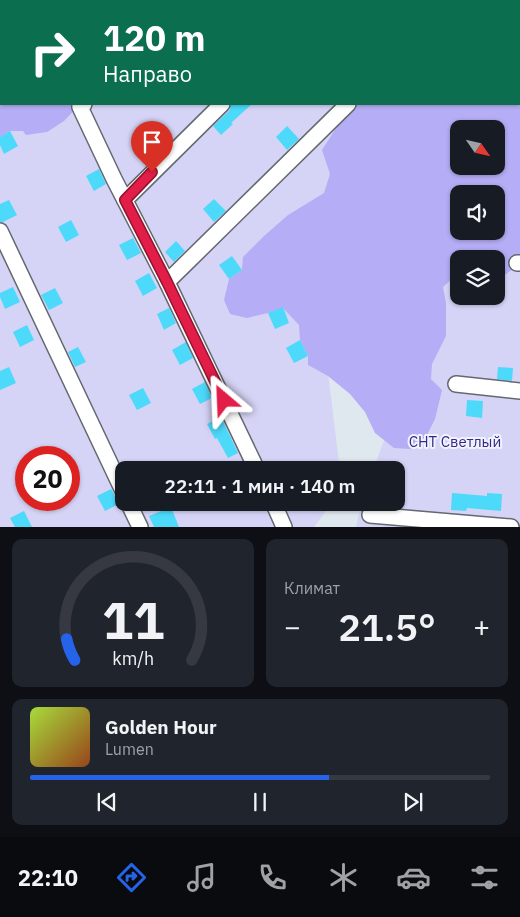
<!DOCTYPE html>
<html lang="ru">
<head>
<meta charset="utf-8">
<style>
	:root { --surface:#171b24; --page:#20242c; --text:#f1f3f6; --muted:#9ea1a6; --line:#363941; --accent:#2563eb }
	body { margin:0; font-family:"IBM Plex Sans",sans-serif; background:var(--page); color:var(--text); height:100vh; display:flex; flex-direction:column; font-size:19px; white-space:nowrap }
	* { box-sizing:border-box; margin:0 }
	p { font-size:16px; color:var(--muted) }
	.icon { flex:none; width:28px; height:28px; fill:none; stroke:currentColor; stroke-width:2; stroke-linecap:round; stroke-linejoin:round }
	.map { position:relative; height:527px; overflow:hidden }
	.sheet { display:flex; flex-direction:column; gap:12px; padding:12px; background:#0d0f14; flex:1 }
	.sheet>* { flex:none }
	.banner { position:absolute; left:0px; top:0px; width:520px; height:105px; box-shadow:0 1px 4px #0004; background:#0b6e4f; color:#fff; overflow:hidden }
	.needle { width:32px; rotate:124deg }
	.controls { position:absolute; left:450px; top:120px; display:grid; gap:10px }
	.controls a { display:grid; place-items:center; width:55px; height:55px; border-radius:10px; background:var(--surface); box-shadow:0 1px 4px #0004; font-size:25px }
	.speed { position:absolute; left:15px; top:446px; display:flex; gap:10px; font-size:25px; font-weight:700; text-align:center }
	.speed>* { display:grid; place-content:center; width:65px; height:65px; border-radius:50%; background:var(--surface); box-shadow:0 1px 4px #0004; line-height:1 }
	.speed .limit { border:8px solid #d22; background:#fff; color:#111 }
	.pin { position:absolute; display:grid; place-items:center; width:42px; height:42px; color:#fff; margin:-51px -21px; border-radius:50% 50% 50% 0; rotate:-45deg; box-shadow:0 0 5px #0007 }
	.pin .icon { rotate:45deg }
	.me { position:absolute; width:55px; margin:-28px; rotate:334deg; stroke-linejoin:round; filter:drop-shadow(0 0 4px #0008) }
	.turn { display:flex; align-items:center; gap:18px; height:105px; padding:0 20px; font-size:22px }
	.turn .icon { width:65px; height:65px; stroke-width:2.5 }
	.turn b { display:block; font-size:35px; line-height:42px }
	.big { font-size:38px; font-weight:600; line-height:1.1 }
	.sheet .card { flex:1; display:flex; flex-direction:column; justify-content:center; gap:8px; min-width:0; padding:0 18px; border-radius:10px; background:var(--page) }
	.sheet .dial { align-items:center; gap:0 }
	.dial svg { height:130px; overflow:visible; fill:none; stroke:var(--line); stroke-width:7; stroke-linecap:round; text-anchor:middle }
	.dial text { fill:var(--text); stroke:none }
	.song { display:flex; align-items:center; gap:15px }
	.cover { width:60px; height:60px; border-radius:8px; background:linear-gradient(135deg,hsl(80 70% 55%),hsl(20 70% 35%)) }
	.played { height:5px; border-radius:2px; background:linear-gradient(90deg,var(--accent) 65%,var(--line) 65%) }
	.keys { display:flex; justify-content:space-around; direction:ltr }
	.heat { display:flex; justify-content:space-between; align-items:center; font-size:28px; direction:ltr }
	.sheet .tiles { flex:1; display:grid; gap:12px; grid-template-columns:1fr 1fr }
	.card:last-child { grid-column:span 2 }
	.trip { position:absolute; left:115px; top:461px; width:290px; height:50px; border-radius:10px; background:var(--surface); box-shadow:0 1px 4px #0004; font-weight:600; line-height:50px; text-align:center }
	.tabs { display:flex; height:80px; justify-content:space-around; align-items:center; background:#090b0e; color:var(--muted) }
	.tabs .icon { width:35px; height:35px }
	.tabs .on { color:var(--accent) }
	.tabs b { font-size:22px; color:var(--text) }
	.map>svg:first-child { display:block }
	.green { fill:#d6d4f6; fill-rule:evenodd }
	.forest { fill:#b5adf5; fill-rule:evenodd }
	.building { fill:#4cd9fa }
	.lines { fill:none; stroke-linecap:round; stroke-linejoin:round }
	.minor-casing { stroke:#62696f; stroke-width:18 }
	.minor { stroke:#fff; stroke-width:15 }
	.route-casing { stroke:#92132f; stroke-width:12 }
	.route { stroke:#e11d48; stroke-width:9 }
	.labels { text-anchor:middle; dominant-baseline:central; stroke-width:4; stroke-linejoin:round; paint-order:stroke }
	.park-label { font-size:15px; fill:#412489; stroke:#edf5fc }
</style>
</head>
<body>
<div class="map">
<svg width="520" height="527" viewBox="0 0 520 527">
	<rect width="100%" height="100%" fill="#dfe8ee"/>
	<!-- green -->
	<g class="green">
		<path d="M 0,0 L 364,0 L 365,1 L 1,1 L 1,104 L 359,104 L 326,356 L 339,463 L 339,470 L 124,470 L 124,502 L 332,503 L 314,527 L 0,527 ZM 26,458 L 69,458 L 69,500 L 26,500 Z"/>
		<path d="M 520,234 L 520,527 L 356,527 L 361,503 L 396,502 L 396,470 L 373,470 L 403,389 L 437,254 L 459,262 L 459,296 L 496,296 L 496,265 Z"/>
	</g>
	<!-- forest -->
	<g class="forest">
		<path d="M 0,0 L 150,0 L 148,1 L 1,1 L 1,104 L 80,104 L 64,121 L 47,132 L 26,135 L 23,131 L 10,131 L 0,137 Z"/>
		<path d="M 360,0 L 520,0 L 520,258 L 514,268 L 496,282 L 496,259 L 459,259 L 459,279 L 452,279 L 443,287 L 446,303 L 446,336 L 432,364 L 431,379 L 442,390 L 435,419 L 424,441 L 410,449 L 394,448 L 375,433 L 365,412 L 350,394 L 328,376 L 308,365 L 308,356 L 300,340 L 299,325 L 283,308 L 268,313 L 247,318 L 230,314 L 224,300 L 229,279 L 242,270 L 243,257 L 264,236 L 288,215 L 324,193 L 330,174 L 322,150 L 347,111 L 347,104 L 519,104 L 519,1 L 359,1 ZM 459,129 L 496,129 L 496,166 L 459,166 ZM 459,194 L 496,194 L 496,231 L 459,231 Z"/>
	</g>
	<!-- building -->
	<g class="building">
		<path d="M 231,104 L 252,104 L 231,123 L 233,124 L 221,135 L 213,126 L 229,111 Z"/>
		<path d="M 287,126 L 299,139 L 287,150 L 276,137 Z"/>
		<path d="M 161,130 L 171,141 L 160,152 L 149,140 Z"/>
		<path d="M 10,131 L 18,146 L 4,154 L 0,145 L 0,137 Z"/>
		<path d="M 99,169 L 106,184 L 94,191 L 86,176 Z"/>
		<path d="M 214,199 L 226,211 L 214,222 L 203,209 Z"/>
		<path d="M 9,200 L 17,215 L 3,222 L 0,222 L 0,204 Z"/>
		<path d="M 71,220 L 79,235 L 66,242 L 58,227 Z"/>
		<path d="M 133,238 L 141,253 L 127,260 L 119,245 Z"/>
		<path d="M 176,241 L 185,251 L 174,262 L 165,252 Z"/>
		<path d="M 232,256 L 242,270 L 229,279 L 219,265 Z"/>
		<path d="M 149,273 L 157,288 L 143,296 L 135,281 Z"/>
		<path d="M 13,287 L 20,302 L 5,309 L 0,297 L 0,293 Z"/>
		<path d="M 55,288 L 63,303 L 49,310 L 41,295 Z"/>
		<path d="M 283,307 L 289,323 L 275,329 L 268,313 Z"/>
		<path d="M 169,308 L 176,323 L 164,330 L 157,314 Z"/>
		<path d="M 27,325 L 34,340 L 20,347 L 13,332 Z"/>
		<path d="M 300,340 L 308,356 L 294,363 L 286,348 Z"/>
		<path d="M 186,342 L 193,358 L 180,365 L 172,350 Z"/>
		<path d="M 78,347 L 86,362 L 75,367 L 68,352 Z"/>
		<path d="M 9,367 L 16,383 L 0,390 L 0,371 Z"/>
		<path d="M 498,367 L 513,368 L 512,381 L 497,379 Z"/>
		<path d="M 205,382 L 212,398 L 200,404 L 192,389 Z"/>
		<path d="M 143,388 L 151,403 L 137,410 L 129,395 Z"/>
		<path d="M 467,400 L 483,401 L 482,418 L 466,416 Z"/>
		<path d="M 221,417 L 238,453 L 228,458 L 217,438 L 215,439 L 207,424 Z"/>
		<path d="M 111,489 L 119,504 L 105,511 L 97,496 Z"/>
		<path d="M 452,493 L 487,496 L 487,493 L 502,494 L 501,511 L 467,508 L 466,511 L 451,510 Z"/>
		<path d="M 171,507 L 179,527 L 154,527 L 149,516 Z"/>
		<path d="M 24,511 L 32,527 L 15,527 L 10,518 Z"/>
	</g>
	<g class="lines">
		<defs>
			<g id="minor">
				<path d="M 365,0 L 366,1"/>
				<path d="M 193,1 L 194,0"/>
				<path d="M 325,1 L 326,0"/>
				<path d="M 84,104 L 80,107 L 114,179 L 167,282 L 257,470"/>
				<path d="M 125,200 L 222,104"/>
				<path d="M 0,231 L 124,493"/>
				<path d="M 517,263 L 520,263"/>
				<path d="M 167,282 L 348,104"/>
				<path d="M 456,384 L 520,391"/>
				<path d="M 128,502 L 140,527"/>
				<path d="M 273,502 L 284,527"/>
				<path d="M 370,515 L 511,527"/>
			</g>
		</defs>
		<!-- minor casing -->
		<use href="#minor" class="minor-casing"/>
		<!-- minor -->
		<use href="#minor" class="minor"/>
	</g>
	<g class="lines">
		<defs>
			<path id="route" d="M 152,172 L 125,200 L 167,282 L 224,400"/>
		</defs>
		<!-- route casing -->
		<use href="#route" class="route-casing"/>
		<!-- route -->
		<use href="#route" class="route"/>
	</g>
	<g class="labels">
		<!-- park labels -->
		<g class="park-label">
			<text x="455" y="441">СНТ Светлый</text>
		</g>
	</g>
</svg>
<div class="controls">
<a><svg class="needle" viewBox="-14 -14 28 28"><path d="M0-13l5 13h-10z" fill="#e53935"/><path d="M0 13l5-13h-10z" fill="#9ea1a6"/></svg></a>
<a><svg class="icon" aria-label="sound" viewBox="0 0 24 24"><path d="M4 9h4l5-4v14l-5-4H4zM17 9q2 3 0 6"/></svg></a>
<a><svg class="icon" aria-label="layers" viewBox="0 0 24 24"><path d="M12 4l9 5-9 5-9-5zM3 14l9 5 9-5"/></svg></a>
</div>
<div class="speed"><div class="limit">20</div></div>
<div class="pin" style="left:152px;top:172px;background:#d93025"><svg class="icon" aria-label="arrive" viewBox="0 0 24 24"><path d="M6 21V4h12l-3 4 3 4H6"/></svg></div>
<svg class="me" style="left:224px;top:400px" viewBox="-20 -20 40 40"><path d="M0-17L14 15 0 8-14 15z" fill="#e11d48" stroke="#fff" stroke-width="4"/></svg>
<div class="trip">22:11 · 1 мин · 140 m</div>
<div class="banner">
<div class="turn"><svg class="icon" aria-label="right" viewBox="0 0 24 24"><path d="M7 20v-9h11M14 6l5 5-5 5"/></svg><div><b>120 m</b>Направо</div></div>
</div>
</div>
<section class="sheet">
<div class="tiles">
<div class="card dial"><svg viewBox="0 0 100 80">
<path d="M14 69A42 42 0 1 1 86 69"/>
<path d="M14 69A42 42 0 0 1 9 56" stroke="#2563eb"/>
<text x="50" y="56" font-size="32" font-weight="700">11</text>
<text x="50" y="72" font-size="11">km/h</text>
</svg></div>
<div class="card"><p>Климат</p>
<div class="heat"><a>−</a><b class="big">21.5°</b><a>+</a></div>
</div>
<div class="card">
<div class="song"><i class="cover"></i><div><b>Golden Hour</b><p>Lumen</p></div></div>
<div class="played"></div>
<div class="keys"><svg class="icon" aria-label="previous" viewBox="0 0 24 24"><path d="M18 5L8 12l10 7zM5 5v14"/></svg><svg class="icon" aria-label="pause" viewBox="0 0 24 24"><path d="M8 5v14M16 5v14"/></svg><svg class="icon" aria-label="next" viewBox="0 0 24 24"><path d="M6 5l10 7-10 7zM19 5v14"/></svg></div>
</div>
</div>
</section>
<nav class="tabs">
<b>22:10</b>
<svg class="icon on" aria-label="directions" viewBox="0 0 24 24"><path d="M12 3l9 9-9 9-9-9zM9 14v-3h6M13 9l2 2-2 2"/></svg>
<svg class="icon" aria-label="music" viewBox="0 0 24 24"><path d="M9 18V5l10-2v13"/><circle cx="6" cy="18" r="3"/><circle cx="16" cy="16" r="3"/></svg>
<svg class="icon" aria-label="phone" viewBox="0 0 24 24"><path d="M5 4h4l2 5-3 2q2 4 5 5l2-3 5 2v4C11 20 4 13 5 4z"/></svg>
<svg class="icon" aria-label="climate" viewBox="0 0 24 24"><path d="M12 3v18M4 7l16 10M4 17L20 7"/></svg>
<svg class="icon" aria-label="car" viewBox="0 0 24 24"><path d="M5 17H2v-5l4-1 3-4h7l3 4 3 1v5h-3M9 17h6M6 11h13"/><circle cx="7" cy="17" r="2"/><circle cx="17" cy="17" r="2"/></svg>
<svg class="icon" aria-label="filters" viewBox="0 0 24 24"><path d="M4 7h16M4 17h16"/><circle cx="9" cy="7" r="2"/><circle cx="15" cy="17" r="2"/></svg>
</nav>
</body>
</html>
